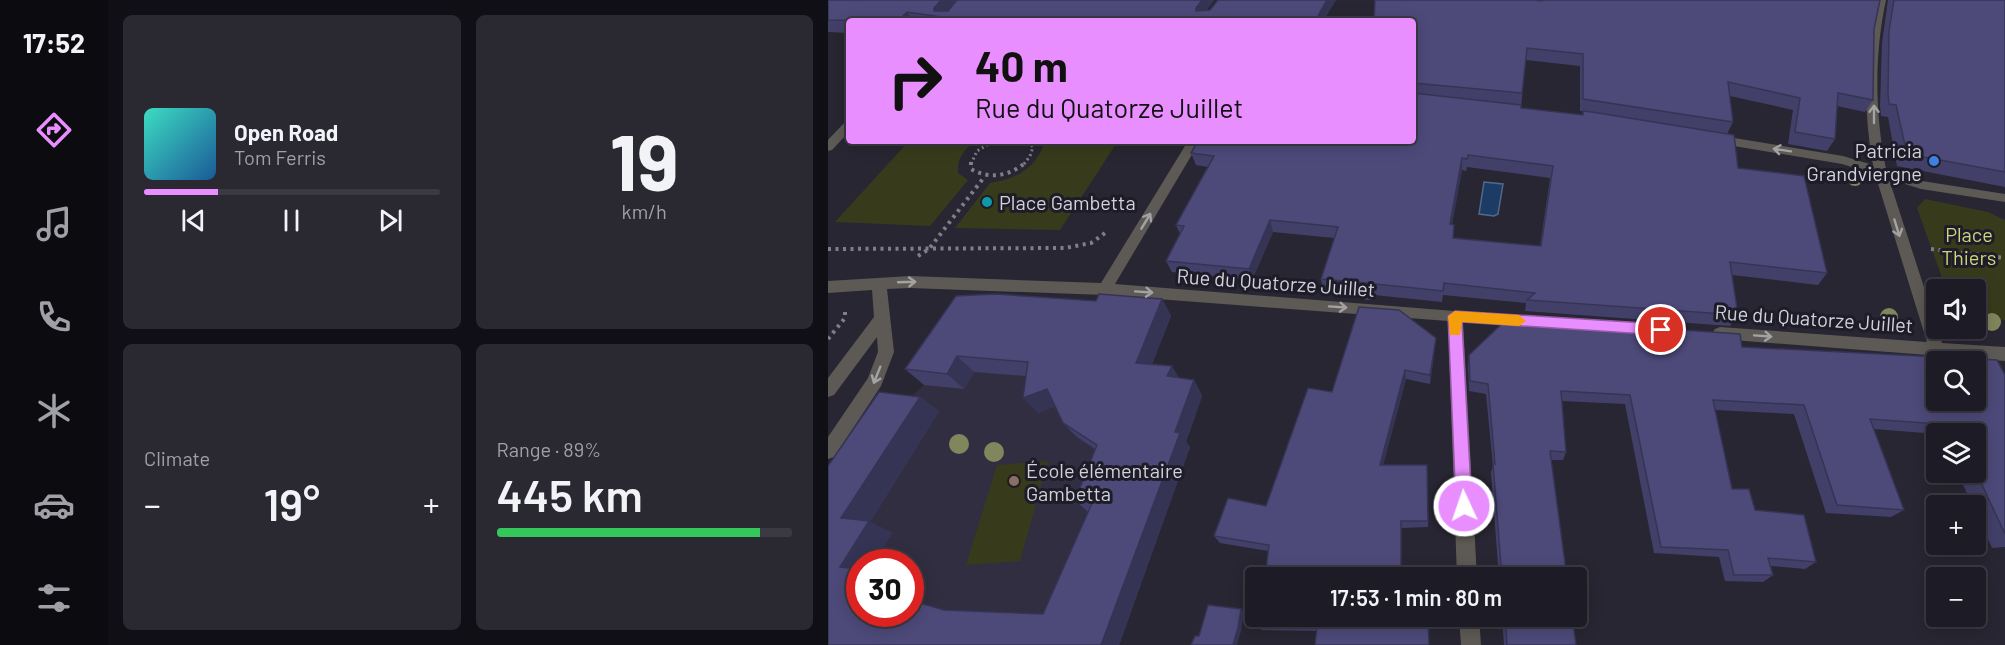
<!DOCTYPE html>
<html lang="en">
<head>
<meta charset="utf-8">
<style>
	:root { --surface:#1d1c26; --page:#2a2932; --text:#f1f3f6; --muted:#a0a1a7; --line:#3b3a43; --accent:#e88eff }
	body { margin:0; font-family:Barlow,sans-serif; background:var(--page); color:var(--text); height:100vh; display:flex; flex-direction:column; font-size:22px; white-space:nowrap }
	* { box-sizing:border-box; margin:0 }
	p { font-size:20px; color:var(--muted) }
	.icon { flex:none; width:33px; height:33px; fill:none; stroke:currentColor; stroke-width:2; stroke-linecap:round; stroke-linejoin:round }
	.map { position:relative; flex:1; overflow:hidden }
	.sheet { display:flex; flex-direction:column; gap:15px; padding:15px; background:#100f15; width:720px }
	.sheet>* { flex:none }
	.banner { position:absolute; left:18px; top:18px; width:570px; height:126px; border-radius:6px; box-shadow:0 3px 15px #0003,0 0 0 2px var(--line); background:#e88eff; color:#111; overflow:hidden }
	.buttons { position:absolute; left:1098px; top:279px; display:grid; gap:12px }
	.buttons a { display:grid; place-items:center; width:60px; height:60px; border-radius:6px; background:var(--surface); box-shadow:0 3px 15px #0003,0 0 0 2px var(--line); font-size:30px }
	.speed { position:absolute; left:18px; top:549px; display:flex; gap:12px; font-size:30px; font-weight:700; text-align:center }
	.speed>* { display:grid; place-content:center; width:78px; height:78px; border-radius:50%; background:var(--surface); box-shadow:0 3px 15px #0003,0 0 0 2px var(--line); line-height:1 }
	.speed .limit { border:9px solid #d22; background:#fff; color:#111 }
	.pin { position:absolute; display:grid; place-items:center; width:51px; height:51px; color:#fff; margin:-26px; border:3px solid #fff; border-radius:50%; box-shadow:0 2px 6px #0007 }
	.me { position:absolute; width:66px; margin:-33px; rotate:357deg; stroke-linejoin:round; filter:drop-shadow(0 0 4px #0008) }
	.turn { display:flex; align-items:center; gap:21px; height:126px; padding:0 30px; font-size:27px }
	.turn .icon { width:78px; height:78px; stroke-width:2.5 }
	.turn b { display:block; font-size:42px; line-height:51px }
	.big { font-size:45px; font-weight:600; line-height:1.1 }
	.sheet .tile { flex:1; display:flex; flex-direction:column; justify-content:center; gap:9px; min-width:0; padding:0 21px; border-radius:9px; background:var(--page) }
	.sheet .dial { align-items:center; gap:0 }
	.dial b { font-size:78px; line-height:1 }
	.song { display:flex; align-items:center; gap:18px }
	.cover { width:72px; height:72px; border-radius:9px; background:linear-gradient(135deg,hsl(170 70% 55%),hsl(210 70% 35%)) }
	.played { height:6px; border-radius:3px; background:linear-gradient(90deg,var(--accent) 25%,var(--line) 25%) }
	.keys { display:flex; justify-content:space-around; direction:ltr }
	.heat { display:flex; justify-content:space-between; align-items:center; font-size:33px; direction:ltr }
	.charge { height:9px; border-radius:4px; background:linear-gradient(90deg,#34c759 89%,var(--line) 0) }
	.sheet .tiles { flex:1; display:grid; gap:15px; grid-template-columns:repeat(2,1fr) }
	.trip { position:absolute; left:417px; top:567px; width:342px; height:60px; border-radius:6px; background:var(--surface); box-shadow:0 3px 15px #0003,0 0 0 2px var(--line); font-weight:600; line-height:60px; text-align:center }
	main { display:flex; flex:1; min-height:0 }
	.tab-bar { display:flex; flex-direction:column; width:108px; justify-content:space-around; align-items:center; background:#0c0b0f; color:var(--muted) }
	.tab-bar .icon { width:42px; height:42px }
	.tab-bar .current { color:var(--accent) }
	.tab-bar b { font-size:27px; color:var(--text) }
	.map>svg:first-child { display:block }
	.built { fill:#302e40; fill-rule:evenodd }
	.green { fill:#383b1b }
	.water { fill:#1d3c65; stroke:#536988; stroke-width:1.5 }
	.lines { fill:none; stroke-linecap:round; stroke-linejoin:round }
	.path-far1 { stroke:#807f89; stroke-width:3; stroke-dasharray:2 3; stroke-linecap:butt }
	.path { stroke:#807f89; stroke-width:4; stroke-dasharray:3 4.5; stroke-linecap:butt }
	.minor { fill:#5d5954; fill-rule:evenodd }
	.tree { fill:#82865c }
	.wall { fill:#424069; fill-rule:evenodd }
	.shaded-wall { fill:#363455 }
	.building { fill:#4d4a7a; stroke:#363455; stroke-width:1.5; fill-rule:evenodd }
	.oneway { stroke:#a3a2a4 }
	.route { fill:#e88eff; stroke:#975ca6; stroke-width:1.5 }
	.slow { fill:#f59e0b }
	.shop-dot { fill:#3f7fe0; stroke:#1d1c28; stroke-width:2 }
	.culture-dot { fill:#0f9aa8; stroke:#1d1c28; stroke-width:2 }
	.education-dot { fill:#8d6e63; stroke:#1d1c28; stroke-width:2 }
	.labels { text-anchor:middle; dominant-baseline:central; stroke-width:6; stroke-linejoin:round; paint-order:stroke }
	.poi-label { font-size:20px; fill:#d2d2da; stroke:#1d1c28; text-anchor:start }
	.park-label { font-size:20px; fill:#cdd57f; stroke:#1d1c28 }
	.street-label { font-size:20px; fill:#d2d2da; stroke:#1d1c28 }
</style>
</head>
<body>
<main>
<nav class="tab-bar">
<b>17:52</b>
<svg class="icon current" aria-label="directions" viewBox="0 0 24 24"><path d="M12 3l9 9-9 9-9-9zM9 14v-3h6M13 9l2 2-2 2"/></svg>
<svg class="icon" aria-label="music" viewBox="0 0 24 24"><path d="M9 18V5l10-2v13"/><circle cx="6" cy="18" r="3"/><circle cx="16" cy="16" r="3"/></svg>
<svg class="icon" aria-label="phone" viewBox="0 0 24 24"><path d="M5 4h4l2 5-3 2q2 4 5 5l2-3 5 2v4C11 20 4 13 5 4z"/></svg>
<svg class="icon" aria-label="climate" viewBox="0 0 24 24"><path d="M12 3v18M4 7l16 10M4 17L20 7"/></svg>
<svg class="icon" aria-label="car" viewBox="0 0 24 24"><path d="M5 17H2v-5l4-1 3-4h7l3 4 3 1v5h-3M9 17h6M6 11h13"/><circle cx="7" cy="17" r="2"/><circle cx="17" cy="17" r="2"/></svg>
<svg class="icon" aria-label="filters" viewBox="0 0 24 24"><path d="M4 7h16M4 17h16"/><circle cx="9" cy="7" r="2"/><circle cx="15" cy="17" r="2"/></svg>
</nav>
<section class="sheet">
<div class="tiles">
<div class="tile">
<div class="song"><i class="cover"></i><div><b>Open Road</b><p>Tom Ferris</p></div></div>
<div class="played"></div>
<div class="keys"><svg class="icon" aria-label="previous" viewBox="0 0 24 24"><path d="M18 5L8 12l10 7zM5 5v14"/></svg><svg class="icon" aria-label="pause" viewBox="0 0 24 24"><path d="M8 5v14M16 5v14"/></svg><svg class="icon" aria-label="next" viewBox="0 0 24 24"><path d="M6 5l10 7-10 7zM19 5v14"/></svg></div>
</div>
<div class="tile dial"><b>19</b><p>km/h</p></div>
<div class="tile"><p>Climate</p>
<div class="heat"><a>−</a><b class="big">19°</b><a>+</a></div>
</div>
<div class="tile"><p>Range · 89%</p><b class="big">445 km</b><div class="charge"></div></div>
</div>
</section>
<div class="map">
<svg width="1177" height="645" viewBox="0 0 1177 645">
	<rect width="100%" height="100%" fill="#272632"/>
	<!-- built -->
	<path class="built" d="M 143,313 L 338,327 L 318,378 L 349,391 L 374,396 L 362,430 L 333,425 L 362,447 L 291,645 L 0,645 L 71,407 L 96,385 ZM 32,562 L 82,562 L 82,614 L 32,614 Z"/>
	<!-- green -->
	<g class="green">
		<path d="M 81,141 L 148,141 C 136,150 129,157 130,173 L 140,180 L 102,226 L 7,222 Z"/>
		<path d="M 212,141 L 290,141 L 232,230 L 127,228 L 162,183 C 187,179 206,170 215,146 Z"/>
		<path d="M 1097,199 L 1160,212 L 1177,220 L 1177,320 L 1148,317 L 1148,290 L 1118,289 L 1089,208 Z"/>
		<path d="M 220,461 L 192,561 L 138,565 L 169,465 Z"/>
	</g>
	<!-- water -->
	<path class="water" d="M 656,182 L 675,184 L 670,214 L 666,216 L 651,214 Z"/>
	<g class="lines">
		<!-- path-far1 -->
		<g class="path-far1">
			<path d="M 143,164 L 149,151 L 166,141"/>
			<path d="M 196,164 L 202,156 L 205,147 L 200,141"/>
		</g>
		<!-- path -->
		<g class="path">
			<path d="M 143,162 L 143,169 C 162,180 182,176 198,162"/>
			<path d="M 0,249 L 237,248 L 263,243 L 280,231"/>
			<path d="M 1103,249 L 1177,258"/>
			<path d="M 90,256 L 101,249 L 157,176"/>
			<path d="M 0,339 L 17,318 L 17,310"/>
		</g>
		<!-- minor -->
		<g class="minor">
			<path d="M 1048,0 L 1058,0 C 1046,56 1047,114 1058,169 L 1094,181 L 1177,194 L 1177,202 L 1093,189 L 1061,179 L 1114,343 L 1177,347 L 1177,361 L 892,339 L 887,337 L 884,333 L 887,329 L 892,327 L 1099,342 L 1047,174 L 1014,164 L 888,143 L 882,139 L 888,135 L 1015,156 L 1045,165 C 1035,111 1036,54 1048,0 Z"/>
			<path d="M 21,121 L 21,132 L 4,150 L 0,151 L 0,140 L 17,122 Z"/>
			<path d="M 360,141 L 372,141 L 287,284 L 702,317 L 704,321 L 702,325 L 697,327 L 635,322 L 649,578 L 629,578 L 620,321 L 277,295 L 82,288 L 59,289 L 66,352 L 53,386 L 6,457 L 0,459 L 0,437 L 40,378 L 50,352 L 49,337 L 6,395 L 0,397 L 0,378 L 46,317 L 44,290 L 0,293 L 0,281 L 82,276 L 273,283 Z"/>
			<path d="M 631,616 L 651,616 L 653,645 L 633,645 Z"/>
		</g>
	</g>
	<!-- trees -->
	<g class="tree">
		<circle cx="1027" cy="178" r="8"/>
		<circle cx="1061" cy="317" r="9"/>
		<circle cx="1164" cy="322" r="9"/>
		<circle cx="131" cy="444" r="10"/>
		<circle cx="166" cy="452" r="10"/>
	</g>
	<!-- wall -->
	<g class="wall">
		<path d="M 0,0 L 386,0 L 378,11 L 508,0 L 495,21 L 21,21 L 21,33 L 0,32 Z"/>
		<path d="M 713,0 L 1052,0 L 1046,29 L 1045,100 L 1037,112 L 1009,106 L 1007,139 L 999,151 L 960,144 L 965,110 L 902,96 L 905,122 L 899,134 L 910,168 L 999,273 L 990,285 L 904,275 L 910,315 L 902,326 L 697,311 L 698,303 L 615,295 L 614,302 L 546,295 L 547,300 L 537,300 L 537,294 L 495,290 L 493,279 L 506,238 L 445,232 L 424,280 L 344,272 L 338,261 L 352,234 L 348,225 L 380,167 L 368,165 L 363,153 L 585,141 L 585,21 ZM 698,60 L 752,66 L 752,111 L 755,111 L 754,115 L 693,108 ZM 639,167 L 722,178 L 712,246 L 625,238 L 624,224 L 634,170 L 638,171 Z"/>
		<path d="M 1060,0 L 1177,0 L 1177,187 L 1069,166 L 1060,117 L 1053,116 L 1052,106 L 1054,43 Z"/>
		<path d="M 334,299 L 343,316 L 324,364 L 351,378 L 366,380 L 374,396 L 358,442 L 362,447 L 291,645 L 0,645 L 0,466 L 92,397 L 111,411 L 42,522 L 64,533 L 46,562 L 32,562 L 32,614 L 116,610 L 215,614 L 260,512 L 247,500 L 267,449 L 249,437 L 235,423 L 227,406 L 210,413 L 198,376 L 146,372 L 136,389 L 96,385 L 77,369 Z"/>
		<path d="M 608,338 L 607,347 L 602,384 L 578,379 L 555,465 L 600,521 L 600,527 L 573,528 L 440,551 L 392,543 L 386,536 L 438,506 Z"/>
		<path d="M 914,347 L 1177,375 L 1177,547 L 1164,548 L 1148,512 L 1148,506 L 1145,506 L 1129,472 L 1148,472 L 1148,434 L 1109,434 L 1046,429 L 1076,510 L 1063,517 L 998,513 L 966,414 L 887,410 L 904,489 L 927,510 L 988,562 L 977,569 L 943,566 L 945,575 L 935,582 L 897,581 L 891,557 L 826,553 L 797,404 L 734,401 L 738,452 L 735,460 L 723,460 L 739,578 L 671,578 L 663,472 L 665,466 L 658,394 L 641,391 L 640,365 L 641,355 Z"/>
		<path d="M 600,616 L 488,631 L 434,630 L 429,626 Z"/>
		<path d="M 674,616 L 744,616 L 748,645 L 676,645 Z"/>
	</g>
	<!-- shaded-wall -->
	<g class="shaded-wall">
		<path d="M 113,0 L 131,0 L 116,17 L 106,11 L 106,8 Z"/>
		<path d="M 374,0 L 386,0 L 371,21 L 368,8 Z"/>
		<path d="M 499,0 L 508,0 L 495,21 L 488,21 L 492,12 Z"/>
		<path d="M 79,12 L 85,21 L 70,21 Z"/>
		<path d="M 634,158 L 634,170 L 622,236 L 622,224 Z"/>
		<path d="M 442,220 L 445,232 L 424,280 L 421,269 Z"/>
		<path d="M 334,299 L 343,316 L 318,379 L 308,363 Z"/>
		<path d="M 608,338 L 607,347 L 602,384 L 602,375 Z"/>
		<path d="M 129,356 L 146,372 L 136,389 L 119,374 Z"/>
		<path d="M 344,366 L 353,381 L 339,376 Z"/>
		<path d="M 577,370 L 578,379 L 553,473 L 552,465 Z"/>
		<path d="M 366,380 L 374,396 L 358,442 L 362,447 L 291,645 L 273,645 Z"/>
		<path d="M 219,389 L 233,404 L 210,413 L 195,398 Z"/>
		<path d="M 92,397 L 111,411 L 42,522 L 64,533 L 46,562 L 32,562 L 32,575 L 12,567 L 13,518 Z"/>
		<path d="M 413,609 L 416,612 L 413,631 L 409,645 L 405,645 Z"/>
	</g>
	<!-- building -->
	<g class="building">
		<path d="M 0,0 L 113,0 L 106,8 L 106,11 L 120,11 L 129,0 L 374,0 L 368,8 L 368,11 L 382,10 L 390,0 L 499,0 L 492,12 L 488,21 L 142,21 L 79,12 L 70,21 L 0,20 Z"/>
		<path d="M 547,0 L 707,0 L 714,1 L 714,0 L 1052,0 L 1046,29 L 1045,100 L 1010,93 L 1007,139 L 967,132 L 972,98 L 900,82 L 905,122 L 755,99 L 755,54 L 699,48 L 694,93 L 585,83 L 585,21 L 546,21 Z"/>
		<path d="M 1066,0 L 1177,0 L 1177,172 L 1079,154 L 1068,105 L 1061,104 L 1060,94 L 1061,31 Z"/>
		<path d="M 585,93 L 693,105 L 693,108 L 755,115 L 755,111 L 764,112 L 906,135 L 910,168 L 976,176 L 999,273 L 902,262 L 910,315 L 699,300 L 707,293 L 616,283 L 615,291 L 538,283 L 546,289 L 536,288 L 538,283 L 493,279 L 510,227 L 442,220 L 421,269 L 338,261 L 356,226 L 348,225 L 386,156 L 363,153 L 370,141 L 585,141 ZM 640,155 L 725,166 L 713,246 L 625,238 L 626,225 L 622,224 L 634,158 L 639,159 Z"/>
		<path d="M 167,294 L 268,301 L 271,294 L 334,299 L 308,363 L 344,366 L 339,376 L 366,380 L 347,432 L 352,433 L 273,645 L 0,645 L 0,466 L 51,392 L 92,397 L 13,518 L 41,521 L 12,567 L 32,569 L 32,614 L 82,614 L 82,600 L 116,610 L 215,614 L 265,501 L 247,500 L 269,445 L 235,423 L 219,389 L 195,398 L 200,362 L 129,356 L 119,374 L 77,369 L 128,296 Z"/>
		<path d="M 531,307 L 571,310 L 608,338 L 602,375 L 577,370 L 552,465 L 599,465 L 600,521 L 573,521 L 573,578 L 437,578 L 441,545 L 386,536 L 400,498 L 438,506 L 480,388 L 504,392 Z"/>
		<path d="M 680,318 L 912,334 L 914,347 L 1169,360 L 1177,375 L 1177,534 L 1148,472 L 1148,434 L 1129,434 L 1125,425 L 1042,419 L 1076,510 L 1009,505 L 976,405 L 885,400 L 904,489 L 921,489 L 927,510 L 976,515 L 988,562 L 940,558 L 945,575 L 906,575 L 900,550 L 833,547 L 802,395 L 733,391 L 738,452 L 722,451 L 739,578 L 674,578 L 665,463 L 667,464 L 660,384 L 642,381 L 641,355 ZM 1108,362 L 1148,362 L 1148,400 L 1108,400 Z"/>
		<path d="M 380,605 L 413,609 L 410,628 L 405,645 L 363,645 L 367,636 L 371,636 Z"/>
		<path d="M 431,616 L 600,616 L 601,645 L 487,645 L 489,626 L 429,626 Z"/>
		<path d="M 677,616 L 744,616 L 748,645 L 679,645 Z"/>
	</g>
	<!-- one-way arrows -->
	<defs><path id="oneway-shaft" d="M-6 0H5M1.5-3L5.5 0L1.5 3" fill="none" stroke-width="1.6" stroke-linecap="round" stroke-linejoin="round" transform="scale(1.5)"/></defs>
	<g class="oneway">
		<use href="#oneway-shaft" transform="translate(1046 114) rotate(-90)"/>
		<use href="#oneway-shaft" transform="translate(954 150) rotate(-171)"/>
		<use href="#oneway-shaft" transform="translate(318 221) rotate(-59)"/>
		<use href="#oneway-shaft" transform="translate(1069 228) rotate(73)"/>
		<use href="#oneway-shaft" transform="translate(79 282) rotate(-2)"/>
		<use href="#oneway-shaft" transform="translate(316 292) rotate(4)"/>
		<use href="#oneway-shaft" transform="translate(510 307) rotate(4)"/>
		<use href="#oneway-shaft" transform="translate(935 336) rotate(4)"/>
		<use href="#oneway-shaft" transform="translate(49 375) rotate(112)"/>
	</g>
	<!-- route -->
	<path class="route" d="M 627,311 L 833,324 L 838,326 L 840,330 L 838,334 L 833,335 L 634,322 L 644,506 L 642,512 L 636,514 L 630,512 L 628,506 L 620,316 Z"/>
	<!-- slow -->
	<path class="slow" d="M 627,311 L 691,315 L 698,321 L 691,326 L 634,322 L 632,335 L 622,335 L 620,316 Z"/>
	<!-- markers -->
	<circle class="shop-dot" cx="1106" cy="161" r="6"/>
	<circle class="culture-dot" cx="159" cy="202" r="6"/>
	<circle class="education-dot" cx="186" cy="481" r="6"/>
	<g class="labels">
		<!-- poi labels -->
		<g class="poi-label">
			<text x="1094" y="150" text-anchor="end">Patricia<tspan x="1094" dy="23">Grandviergne</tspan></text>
			<text x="171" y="202">Place Gambetta</text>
			<text x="198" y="470">École élémentaire<tspan x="198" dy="23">Gambetta</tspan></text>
		</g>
		<!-- park labels -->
		<g class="park-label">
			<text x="1141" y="234">Place<tspan x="1141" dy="23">Thiers</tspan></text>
		</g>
		<!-- street labels -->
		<g class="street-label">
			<text transform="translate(448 282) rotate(4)">Rue du Quatorze Juillet</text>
			<text transform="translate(986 318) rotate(4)">Rue du Quatorze Juillet</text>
		</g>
	</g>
</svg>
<div class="buttons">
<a><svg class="icon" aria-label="sound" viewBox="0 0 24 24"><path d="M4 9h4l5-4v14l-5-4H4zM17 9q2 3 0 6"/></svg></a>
<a><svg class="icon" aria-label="search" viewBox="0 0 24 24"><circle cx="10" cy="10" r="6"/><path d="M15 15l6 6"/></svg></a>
<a><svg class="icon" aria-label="layers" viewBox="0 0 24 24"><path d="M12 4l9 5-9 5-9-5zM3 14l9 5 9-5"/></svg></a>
<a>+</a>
<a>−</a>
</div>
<div class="speed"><div class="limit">30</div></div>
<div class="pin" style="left:833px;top:330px;background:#d93025"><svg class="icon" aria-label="arrive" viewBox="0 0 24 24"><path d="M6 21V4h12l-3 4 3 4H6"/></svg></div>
<svg class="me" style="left:636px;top:506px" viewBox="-20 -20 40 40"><circle r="17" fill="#e88eff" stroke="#fff" stroke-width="3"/><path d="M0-11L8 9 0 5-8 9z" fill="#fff"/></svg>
<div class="trip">17:53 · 1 min · 80 m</div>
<div class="banner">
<div class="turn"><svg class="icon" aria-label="right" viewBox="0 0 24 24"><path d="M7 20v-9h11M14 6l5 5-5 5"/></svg><div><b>40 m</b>Rue du Quatorze Juillet</div></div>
</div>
</div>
</main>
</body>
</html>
